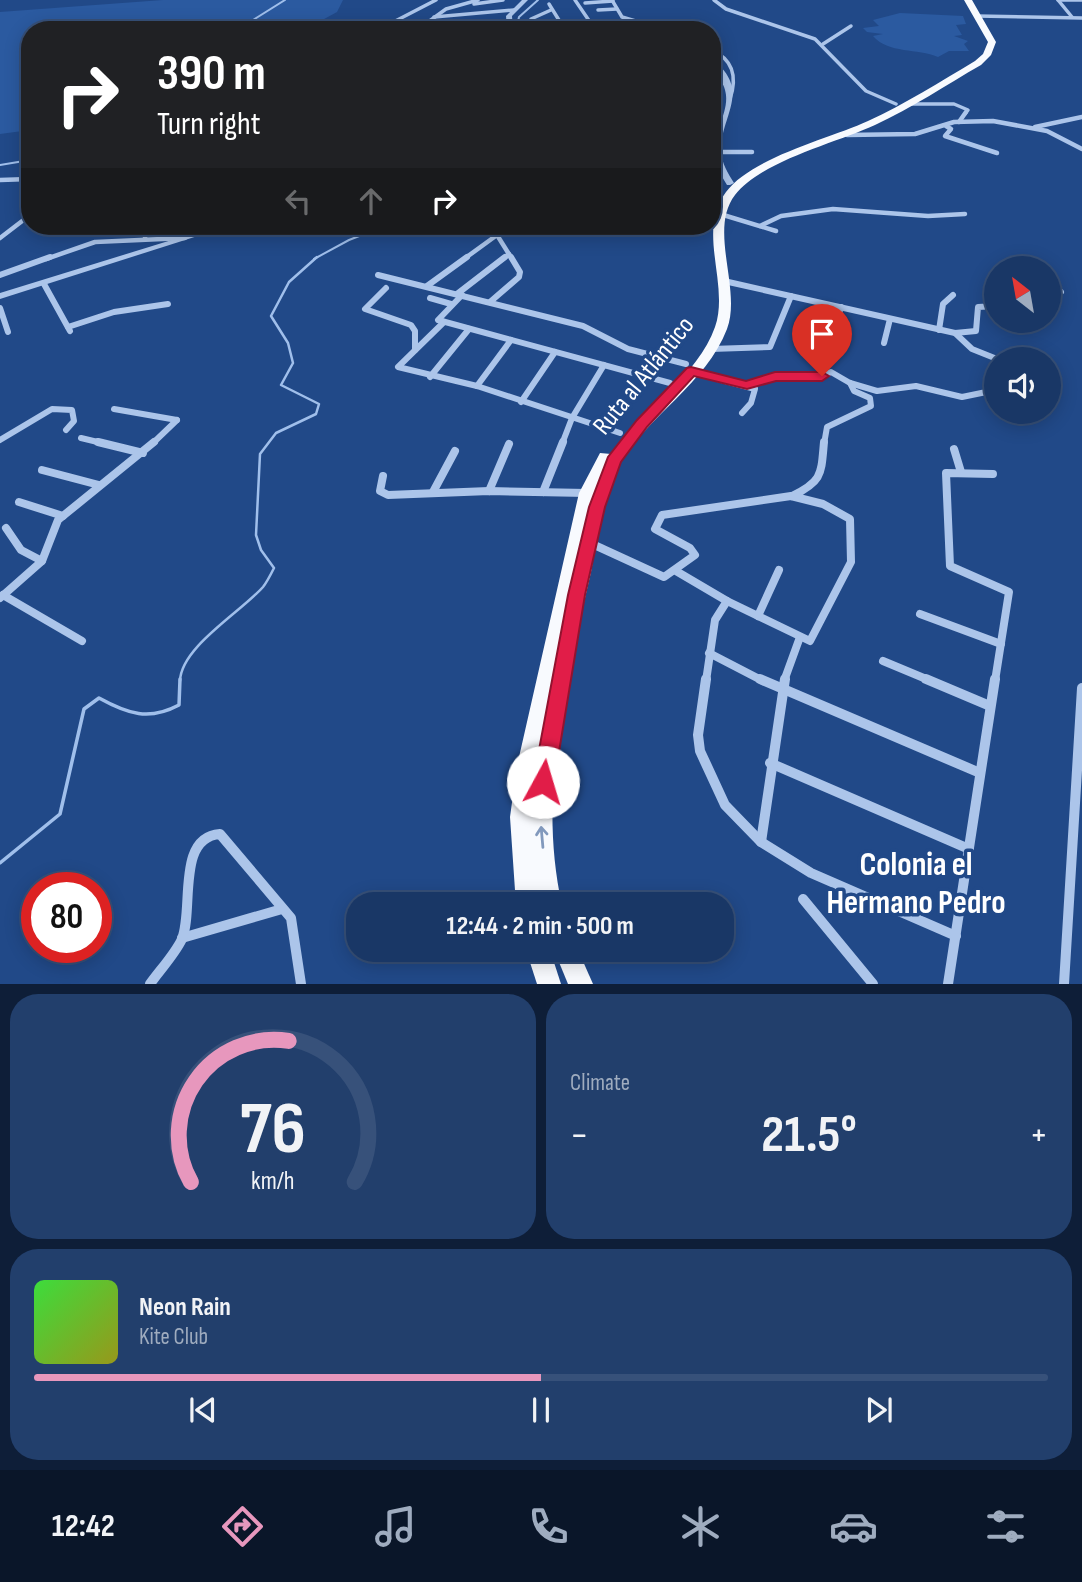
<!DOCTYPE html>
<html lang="en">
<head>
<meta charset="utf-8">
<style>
	:root { --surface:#193766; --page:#223f6c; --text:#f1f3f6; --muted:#9facbf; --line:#37517a; --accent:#e797bd }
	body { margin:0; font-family:"Sofia Sans Condensed",sans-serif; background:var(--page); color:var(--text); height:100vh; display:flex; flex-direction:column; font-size:26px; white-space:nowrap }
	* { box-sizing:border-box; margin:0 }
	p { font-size:23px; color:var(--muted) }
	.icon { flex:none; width:38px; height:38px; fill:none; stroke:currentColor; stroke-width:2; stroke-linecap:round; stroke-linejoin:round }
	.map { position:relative; height:984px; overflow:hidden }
	.side { display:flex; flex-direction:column; gap:10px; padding:10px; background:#0e1e38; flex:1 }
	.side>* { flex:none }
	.top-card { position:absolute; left:21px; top:21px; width:700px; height:214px; border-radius:28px; box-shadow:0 4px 18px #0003,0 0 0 2px var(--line); background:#202124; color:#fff; overflow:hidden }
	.needle { width:46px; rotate:329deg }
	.buttons { position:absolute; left:984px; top:256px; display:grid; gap:14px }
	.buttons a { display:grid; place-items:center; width:77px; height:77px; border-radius:50%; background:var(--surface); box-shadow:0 4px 18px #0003,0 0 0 2px var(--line); font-size:35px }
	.speed { position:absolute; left:21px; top:872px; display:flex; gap:14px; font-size:35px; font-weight:700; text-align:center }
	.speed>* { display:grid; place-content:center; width:91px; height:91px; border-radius:50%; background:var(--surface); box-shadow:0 4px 18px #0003,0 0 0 2px var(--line); line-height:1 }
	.speed .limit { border:10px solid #d22; background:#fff; color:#111 }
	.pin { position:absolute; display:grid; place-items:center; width:60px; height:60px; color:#fff; margin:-72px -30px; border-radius:50% 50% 50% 0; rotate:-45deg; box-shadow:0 0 7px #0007 }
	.pin .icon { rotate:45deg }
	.me { position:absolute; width:77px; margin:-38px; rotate:6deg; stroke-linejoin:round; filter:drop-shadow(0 0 5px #0008) }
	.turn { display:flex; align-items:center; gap:24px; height:147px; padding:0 21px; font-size:32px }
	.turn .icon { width:91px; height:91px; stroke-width:2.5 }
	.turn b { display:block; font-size:49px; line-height:60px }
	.lanes { display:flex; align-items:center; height:66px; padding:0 21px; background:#0003; justify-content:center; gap:35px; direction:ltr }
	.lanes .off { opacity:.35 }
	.big { font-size:52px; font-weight:700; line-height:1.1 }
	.side .tile { flex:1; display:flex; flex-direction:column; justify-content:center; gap:10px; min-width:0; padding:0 24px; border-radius:28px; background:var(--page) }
	.side .dial { align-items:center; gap:0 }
	.dial svg { height:182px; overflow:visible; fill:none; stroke:var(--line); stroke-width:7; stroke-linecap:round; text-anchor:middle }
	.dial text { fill:var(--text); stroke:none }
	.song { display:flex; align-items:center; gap:21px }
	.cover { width:84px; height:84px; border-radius:10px; background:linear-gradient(135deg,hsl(120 70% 55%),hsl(60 70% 35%)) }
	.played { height:7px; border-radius:4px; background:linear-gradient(90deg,var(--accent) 50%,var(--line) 50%) }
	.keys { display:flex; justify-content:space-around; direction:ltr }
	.heat { display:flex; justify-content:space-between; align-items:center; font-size:38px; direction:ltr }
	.side .tiles { flex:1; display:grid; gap:10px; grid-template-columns:1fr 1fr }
	.tile:last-child { grid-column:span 2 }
	.trip { position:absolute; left:346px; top:892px; width:388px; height:70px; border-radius:28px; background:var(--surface); box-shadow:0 4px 18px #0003,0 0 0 2px var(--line); font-weight:700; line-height:70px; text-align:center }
	.tab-bar { display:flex; height:112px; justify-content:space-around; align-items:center; background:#0a1629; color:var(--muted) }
	.tab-bar .icon { width:49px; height:49px }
	.tab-bar .current { color:var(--accent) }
	.tab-bar b { font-size:32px; color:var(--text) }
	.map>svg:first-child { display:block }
	.green { fill:#2b5aa0 }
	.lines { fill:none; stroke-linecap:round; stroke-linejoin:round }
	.stream-far2 { stroke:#a0bfeb; stroke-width:2 }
	.stream-far1 { stroke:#a0bfeb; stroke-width:2.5 }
	.stream { stroke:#a0bfeb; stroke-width:3.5 }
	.minor-far4 { stroke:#acc5ea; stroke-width:3.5 }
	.minor-far3 { stroke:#acc5ea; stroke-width:4.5 }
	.minor-far2 { stroke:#acc5ea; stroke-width:6 }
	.minor-far1 { stroke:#acc5ea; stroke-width:8 }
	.minor { stroke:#acc5ea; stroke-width:10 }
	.tertiary { fill:#acc5ea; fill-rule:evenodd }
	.trunk { fill:#f8fafe; fill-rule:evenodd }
	.oneway { stroke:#8299bd }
	.route { fill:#e11d48; stroke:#92132f; stroke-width:2 }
	.labels { text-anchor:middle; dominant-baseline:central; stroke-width:7; stroke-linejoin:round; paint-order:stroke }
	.street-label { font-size:26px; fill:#fff; stroke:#214988 }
	.near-neighbourhood-label { font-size:33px; font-weight:bold; fill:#fff; stroke:#214988 }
</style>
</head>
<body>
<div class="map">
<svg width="1082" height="984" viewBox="0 0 1082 984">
	<rect width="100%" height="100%" fill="#214988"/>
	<!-- green -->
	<g class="green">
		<path d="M 163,0 L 343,0 L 337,12 L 304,30 L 30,30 L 30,130 L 0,134 L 0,12 Z"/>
		<path d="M 900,13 L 963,16 L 966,24 L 956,25 L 962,35 L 954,36 L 968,41 L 964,44 L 969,51 L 949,51 L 938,57 C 918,48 888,54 873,36 L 883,34 L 867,32 L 863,28 L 879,26 L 873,20 Z"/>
	</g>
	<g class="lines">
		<!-- stream-far2 -->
		<g class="stream-far2">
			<path d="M 243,30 L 245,25 L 285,0"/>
			<path d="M 516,30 L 519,17 L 538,0"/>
			<path d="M 0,165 L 30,160"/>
			<path d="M 314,259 L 349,240 L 385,226"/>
		</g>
		<!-- stream-far1 -->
		<path class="stream-far1" d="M 180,681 C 181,647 241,612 263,587 C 267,582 271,574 274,568 L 261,550 L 256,535 L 260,454 L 276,433 L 316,414 L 319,404 L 281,385 L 293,363 L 288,343 L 271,316 L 289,282 L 317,257"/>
		<!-- stream -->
		<path class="stream" d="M 0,863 L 60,814 L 84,709 L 99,698 C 128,714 149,721 179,705 L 180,679"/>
		<!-- minor-far4 -->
		<g class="minor-far4">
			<path d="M 575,0 L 590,22 L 624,30"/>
			<path d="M 612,0 L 622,17 L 666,30"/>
			<path d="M 714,0 L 726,9 L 815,39 L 866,91 L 896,104"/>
			<path d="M 1058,0 L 1082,0"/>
			<path d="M 1058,0 L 1072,17"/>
			<path d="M 585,3 L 613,1"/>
			<path d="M 474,4 L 503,0"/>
			<path d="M 549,4 L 562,25 L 573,30"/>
			<path d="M 598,10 L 617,9"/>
			<path d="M 977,16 L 1082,18"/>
			<path d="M 434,17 L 514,10"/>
			<path d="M 378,30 L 436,0"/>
			<path d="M 417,30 L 446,9 L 478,0"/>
			<path d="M 447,30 L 472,24 L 477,30"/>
			<path d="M 543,30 L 531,19 L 551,10"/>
			<path d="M 823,44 L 851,26"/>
			<path d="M 712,50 C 734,60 737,78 730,99"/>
			<path d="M 909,104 L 954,104 L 968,110 L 965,114"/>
		</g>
		<!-- minor-far3 -->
		<g class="minor-far3">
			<path d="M 959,122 L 966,112"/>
			<path d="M 946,126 L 951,129 L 945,136 L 997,153"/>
			<path d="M 1035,127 L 1082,117"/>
			<path d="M 847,135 L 915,134 L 954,122 L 993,121 L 1047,131 L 1082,149"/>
			<path d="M 716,152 L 752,152"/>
			<path d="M 0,180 L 30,179"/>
			<path d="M 720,214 L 776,231"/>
			<path d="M 760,226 L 781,216 L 833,209 L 928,216 L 965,214"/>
			<path d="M 497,235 L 512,259"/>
			<path d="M 0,238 L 30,215"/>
			<path d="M 145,238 L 147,226"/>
			<path d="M 46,259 L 95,242 L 185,238"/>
			<path d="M 464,259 L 497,235 L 499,229"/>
			<path d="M 503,259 L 509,254"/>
		</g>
		<!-- minor-far2 -->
		<g class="minor-far2">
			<path d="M 0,275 L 50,257"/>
			<path d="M 378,275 L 583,326 L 628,349 L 686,364"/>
			<path d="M 724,281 L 955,333 L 972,349 L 997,359"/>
			<path d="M 44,284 L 70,331"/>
			<path d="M 427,286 L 467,257"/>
			<path d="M 386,288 L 365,309 L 411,325 L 415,331 L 415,350"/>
			<path d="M 457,294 L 505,257"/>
			<path d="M 462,295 L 438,320 L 670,383"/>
			<path d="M 430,298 L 451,304"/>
			<path d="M 1048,301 L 1061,292"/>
			<path d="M 490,302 L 519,277 L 520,272 L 511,257"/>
			<path d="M 0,308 L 8,332"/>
			<path d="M 444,322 L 398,367 L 477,386 L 620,433"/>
			<path d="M 68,327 L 114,312 L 168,304"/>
			<path d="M 939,330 L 943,304 L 953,295"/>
			<path d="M 955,333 L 976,331 L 978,307 L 996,306"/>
			<path d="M 832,338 L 841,307"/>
			<path d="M 884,343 L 890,319"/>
			<path d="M 711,349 L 770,347 L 791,296"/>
			<path d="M 1014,359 L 1020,355 L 1032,359"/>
			<path d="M 692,372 L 755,389 L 751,403 L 742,413"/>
			<path d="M 430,377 L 469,329"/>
			<path d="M 747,385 L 775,377 L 818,378 L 831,372 L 850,383 L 877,391 L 916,386 L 962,397 L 996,390"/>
			<path d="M 477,386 L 511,340"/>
			<path d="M 521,402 L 555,352"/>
			<path d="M 114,409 L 177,420"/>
			<path d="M 81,438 L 106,444"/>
			<path d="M 0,440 L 52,409 L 72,410 L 74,421 L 66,430"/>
			<path d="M 152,444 L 177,420"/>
			<path d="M 562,444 L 572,418 L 604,365"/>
			<path d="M 824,444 L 827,427 L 871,406 L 870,398 L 854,391 L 850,383"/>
		</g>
		<!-- minor-far1 -->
		<g class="minor-far1">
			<path d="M 98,442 L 143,453"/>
			<path d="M 954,449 L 961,472"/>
			<path d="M 42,470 L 99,485"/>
			<path d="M 993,474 L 946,473 L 950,566 L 1009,592 L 995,681"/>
			<path d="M 383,476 L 380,491 L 388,495 L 489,491 L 587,493"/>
			<path d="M 489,491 L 509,444"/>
			<path d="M 433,492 L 455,451"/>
			<path d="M 543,492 L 563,442"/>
			<path d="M 792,496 C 823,481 821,474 824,442"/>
			<path d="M 19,502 L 63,516"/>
			<path d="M 6,528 L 21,550 L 42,561"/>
			<path d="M 590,543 L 664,577 L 695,555 L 690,548 L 655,529 L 662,515 L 791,496 L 823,504 L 850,519 L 851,562 L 810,641 L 727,601 L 676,571"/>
			<path d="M 3,595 L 82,641"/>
			<path d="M 0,598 L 42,561 L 58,520 L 154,442"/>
			<path d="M 920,614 L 1001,644"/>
			<path d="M 758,616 L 779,570"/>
			<path d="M 709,653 L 763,681"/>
			<path d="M 883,661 L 931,681"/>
			<path d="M 706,681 L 715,620 L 727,601"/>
			<path d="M 784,681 L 800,637"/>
		</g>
		<!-- minor -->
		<g class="minor">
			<path d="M 706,679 L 698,735 L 700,751 L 725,805 L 761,842 L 811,873 L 956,936"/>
			<path d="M 760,679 L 980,773"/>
			<path d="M 926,679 L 990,706"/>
			<path d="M 770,763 L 969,849"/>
			<path d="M 761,842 L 785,679"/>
			<path d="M 803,899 L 873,984"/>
			<path d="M 182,938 L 282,909"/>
			<path d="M 150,984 C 160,970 175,954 182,939 C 194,909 176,837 220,834 L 291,918 L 301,984"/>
			<path d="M 948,984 L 995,679"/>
			<path d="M 1064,984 L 1082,688"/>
		</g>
		<!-- tertiary -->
		<g class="tertiary">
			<path d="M 522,0 L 528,0 L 512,16 L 513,30 L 507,30 L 506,16 Z"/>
			<path d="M 712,59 C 753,91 720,116 721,152 C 722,164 728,173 734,183 L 730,185 L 727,185 C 712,161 711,148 721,122 C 724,113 727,104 726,95 C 725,81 712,72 712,59 Z"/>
			<path d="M 217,226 L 229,226 L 0,299 L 0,293 Z"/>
		</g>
		<!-- trunk -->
		<g class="trunk">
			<path d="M 964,0 L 972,0 L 996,42 L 991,55 L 981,65 C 946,85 912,108 875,125 C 836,143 761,161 735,195 C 708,230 742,289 727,329 C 706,384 648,415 619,465 C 601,497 598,536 591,572 C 566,681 537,793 562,905 L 516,905 L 510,817 L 517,766 L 579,493 L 600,453 L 611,454 C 641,412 698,376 715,327 C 730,284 696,231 726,192 C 752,157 829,139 868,121 C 905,104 940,82 975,61 L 983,54 L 988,42 Z"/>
			<path d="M 526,950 L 550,950 L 561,984 L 537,984 Z"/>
			<path d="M 554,950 L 578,950 L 593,984 L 568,984 Z"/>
		</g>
	</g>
	<!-- one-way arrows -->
	<defs><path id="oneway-shaft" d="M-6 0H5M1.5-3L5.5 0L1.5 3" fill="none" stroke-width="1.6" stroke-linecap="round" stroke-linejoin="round" transform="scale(1.75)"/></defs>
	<use class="oneway" href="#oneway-shaft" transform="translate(542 837) rotate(-95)"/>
	<!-- route -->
	<path class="route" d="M 691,367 L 746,381 L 775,372 L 822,372 L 829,376 L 822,381 L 776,381 L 747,389 L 694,376 L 647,427 L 621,462 L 605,507 L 585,595 L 554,782 L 551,789 L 543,792 L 536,789 L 533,782 L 568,595 L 589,507 L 608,457 L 637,420 L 687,368 Z"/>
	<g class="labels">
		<!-- street labels -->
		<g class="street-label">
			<text transform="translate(644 376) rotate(-51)">Ruta al Atlántico</text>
		</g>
		<!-- near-neighbourhood labels -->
		<g class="near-neighbourhood-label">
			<text x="916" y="865">Colonia el<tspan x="916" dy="38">Hermano Pedro</tspan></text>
		</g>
	</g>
</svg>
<div class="buttons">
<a><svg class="needle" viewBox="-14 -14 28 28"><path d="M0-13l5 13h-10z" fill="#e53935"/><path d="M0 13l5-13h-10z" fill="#9facbf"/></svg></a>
<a><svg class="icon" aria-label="sound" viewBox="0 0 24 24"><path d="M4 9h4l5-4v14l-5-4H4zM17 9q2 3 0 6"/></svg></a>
</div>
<div class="speed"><div class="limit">80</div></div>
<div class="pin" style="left:822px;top:376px;background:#d93025"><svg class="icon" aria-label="arrive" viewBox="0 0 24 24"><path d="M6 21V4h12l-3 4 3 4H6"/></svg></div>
<svg class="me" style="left:543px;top:782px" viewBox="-20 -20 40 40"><circle r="19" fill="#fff"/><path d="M0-13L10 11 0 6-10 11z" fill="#e11d48"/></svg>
<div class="trip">12:44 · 2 min · 500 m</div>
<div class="top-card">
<div class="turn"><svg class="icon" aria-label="right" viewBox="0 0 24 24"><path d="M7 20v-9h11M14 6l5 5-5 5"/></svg><div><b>390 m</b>Turn right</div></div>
<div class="lanes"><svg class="icon off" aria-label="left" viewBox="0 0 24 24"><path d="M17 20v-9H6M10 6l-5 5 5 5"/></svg><svg class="icon off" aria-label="ahead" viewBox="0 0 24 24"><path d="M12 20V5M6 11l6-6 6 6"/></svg><svg class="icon" aria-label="right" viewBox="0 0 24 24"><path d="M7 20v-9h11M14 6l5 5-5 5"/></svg></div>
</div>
</div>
<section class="side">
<div class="tiles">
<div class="tile dial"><svg viewBox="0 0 100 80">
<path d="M14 69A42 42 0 1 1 86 69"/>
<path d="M14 69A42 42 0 0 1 57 7" stroke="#e797bd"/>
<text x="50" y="56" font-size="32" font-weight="700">76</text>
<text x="50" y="72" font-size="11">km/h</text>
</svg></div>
<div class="tile"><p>Climate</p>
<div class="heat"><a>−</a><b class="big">21.5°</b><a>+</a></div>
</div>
<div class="tile">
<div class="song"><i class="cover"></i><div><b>Neon Rain</b><p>Kite Club</p></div></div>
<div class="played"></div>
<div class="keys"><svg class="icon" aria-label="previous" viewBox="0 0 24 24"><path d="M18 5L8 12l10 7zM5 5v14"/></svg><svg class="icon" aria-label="pause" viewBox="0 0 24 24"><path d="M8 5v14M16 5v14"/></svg><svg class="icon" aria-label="next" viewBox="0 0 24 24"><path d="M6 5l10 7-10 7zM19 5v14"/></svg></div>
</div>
</div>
</section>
<nav class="tab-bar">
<b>12:42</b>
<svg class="icon current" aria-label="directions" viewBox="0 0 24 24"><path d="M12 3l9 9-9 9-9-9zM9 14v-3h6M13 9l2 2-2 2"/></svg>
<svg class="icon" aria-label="music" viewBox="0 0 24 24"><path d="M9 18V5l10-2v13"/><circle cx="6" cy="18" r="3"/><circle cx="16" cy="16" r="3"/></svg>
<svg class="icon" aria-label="phone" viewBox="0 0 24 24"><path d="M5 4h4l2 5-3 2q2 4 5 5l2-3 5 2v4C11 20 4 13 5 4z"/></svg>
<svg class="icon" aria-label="climate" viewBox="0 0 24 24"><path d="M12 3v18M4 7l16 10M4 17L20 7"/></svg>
<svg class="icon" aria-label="car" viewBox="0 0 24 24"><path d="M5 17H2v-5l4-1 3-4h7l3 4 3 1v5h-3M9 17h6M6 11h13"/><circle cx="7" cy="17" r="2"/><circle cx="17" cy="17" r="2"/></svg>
<svg class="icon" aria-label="filters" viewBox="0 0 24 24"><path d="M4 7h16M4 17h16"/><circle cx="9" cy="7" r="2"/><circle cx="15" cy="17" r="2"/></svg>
</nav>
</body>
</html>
